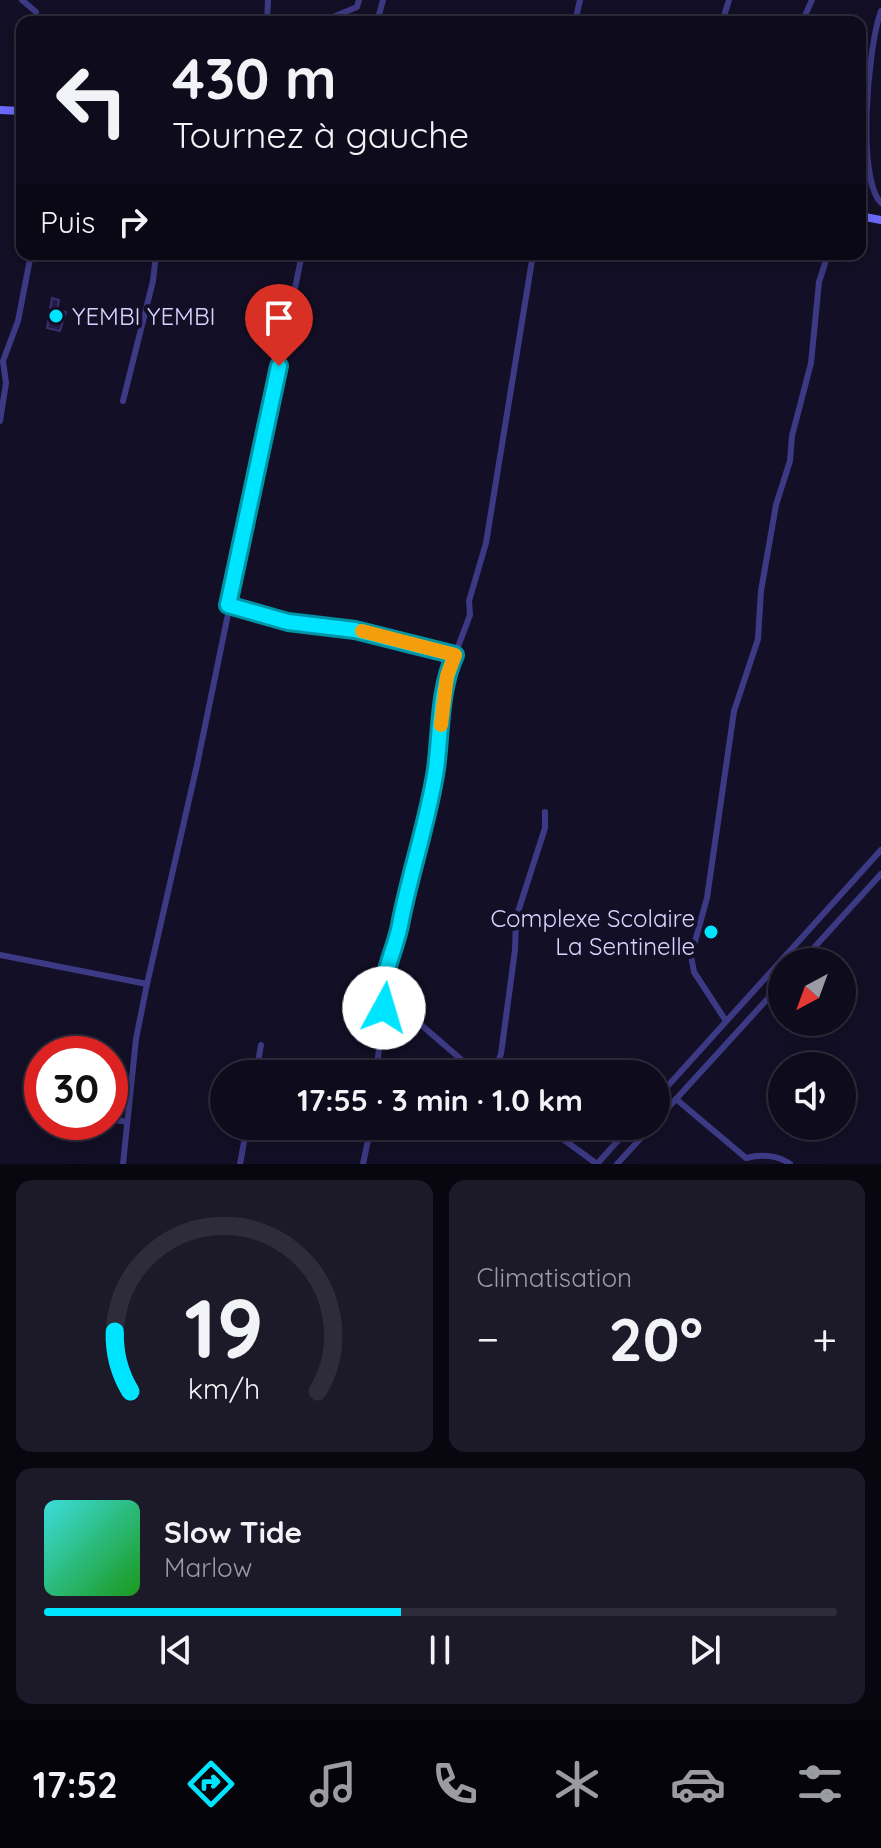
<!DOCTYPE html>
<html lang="fr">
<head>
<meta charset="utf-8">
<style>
	:root { --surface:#0e0b1c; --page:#1c1929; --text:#f1f3f6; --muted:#9b9ba3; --line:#2e2b3b; --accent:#00e5ff }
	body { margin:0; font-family:Quicksand,sans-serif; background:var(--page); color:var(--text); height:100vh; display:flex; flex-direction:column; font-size:30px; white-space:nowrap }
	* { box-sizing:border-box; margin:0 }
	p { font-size:26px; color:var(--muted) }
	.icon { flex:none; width:44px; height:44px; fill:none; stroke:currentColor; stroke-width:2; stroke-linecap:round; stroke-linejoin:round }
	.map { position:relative; height:1164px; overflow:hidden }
	.side { display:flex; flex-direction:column; gap:16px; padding:16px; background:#08060f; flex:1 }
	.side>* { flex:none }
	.banner { position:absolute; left:16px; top:16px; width:850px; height:244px; border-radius:16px; box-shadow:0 4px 20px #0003,0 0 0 2px var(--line); background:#0e0b1c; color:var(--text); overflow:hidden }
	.needle { width:52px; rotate:221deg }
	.buttons { position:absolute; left:768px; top:948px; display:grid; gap:16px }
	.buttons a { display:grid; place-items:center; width:88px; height:88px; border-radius:50%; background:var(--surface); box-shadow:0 4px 20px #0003,0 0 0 2px var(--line); font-size:40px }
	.speed { position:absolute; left:24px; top:1036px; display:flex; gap:16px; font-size:40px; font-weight:700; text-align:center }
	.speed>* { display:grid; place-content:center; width:104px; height:104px; border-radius:50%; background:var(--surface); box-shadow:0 4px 20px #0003,0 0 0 2px var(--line); line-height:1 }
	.speed .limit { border:12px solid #d22; background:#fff; color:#111 }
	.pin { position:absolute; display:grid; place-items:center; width:68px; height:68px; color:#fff; margin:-82px -34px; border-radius:50% 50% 50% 0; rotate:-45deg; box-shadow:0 0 8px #0007 }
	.pin .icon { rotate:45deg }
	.me { position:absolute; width:88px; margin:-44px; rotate:6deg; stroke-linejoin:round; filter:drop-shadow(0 0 6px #0008) }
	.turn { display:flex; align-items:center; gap:28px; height:168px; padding:0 24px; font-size:36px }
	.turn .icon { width:104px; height:104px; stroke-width:2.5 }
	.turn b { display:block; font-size:56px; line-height:68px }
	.then { display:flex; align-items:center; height:76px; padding:0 24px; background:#0003; gap:16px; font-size:30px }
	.big { font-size:60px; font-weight:700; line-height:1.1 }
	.side .tile { flex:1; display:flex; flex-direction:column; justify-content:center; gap:12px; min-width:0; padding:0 28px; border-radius:16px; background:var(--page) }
	.side .dial { align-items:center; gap:0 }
	.dial svg { height:208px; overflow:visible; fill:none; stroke:var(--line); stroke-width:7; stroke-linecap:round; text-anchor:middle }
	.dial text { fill:var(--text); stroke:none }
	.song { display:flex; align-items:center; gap:24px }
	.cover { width:96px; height:96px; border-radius:12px; background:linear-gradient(135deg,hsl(180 70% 55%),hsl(120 70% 35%)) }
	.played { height:8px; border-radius:4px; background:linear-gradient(90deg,var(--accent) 45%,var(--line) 45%) }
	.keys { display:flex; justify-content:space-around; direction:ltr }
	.heat { display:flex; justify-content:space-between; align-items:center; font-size:44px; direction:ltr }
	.side .tiles { flex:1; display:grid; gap:16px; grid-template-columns:1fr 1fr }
	.tile:last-child { grid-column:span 2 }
	.trip { position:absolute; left:210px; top:1060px; width:460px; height:80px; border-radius:40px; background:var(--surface); box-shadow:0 4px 20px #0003,0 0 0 2px var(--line); font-weight:700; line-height:80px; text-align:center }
	.tab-bar { display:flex; height:128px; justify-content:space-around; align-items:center; background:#06040b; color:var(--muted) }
	.tab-bar .icon { width:56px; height:56px }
	.tab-bar .selected { color:var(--accent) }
	.tab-bar b { font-size:36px; color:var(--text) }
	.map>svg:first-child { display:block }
	.building { fill:#241b47; stroke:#3b2d73; stroke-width:2 }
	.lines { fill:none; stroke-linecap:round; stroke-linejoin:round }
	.street { stroke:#3d3a85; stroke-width:6 }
	.secondary { stroke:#6f6bff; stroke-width:8 }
	.route-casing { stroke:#0095a6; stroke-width:20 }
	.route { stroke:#00e5ff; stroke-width:14 }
	.slow { stroke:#f59e0b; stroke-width:14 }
	.poi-dot { fill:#00e5ff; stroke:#130f26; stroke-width:3 }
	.labels { text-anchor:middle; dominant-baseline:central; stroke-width:8; stroke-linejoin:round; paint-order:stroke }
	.poi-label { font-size:24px; fill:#d9d4ff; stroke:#130f26; text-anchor:start }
</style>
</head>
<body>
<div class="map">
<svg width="881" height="1164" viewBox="0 0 881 1164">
	<rect width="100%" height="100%" fill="#130f26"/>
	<!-- building -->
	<path class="building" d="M 52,298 L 59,300 L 57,310 L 66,312 L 60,331 L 47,328 Z"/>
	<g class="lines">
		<!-- street -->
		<g class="street">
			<path d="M 22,0 L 36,12"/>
			<path d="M 881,11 C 868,46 856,177 881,203"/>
			<path d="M 267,22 L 268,0"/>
			<path d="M 321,22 L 357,7 L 359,0"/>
			<path d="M 377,22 L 383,0"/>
			<path d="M 575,22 L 580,0"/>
			<path d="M 722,22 L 729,0"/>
			<path d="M 802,22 L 812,0"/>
			<path d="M 419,256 L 419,254"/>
			<path d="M 123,401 L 153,281 L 156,254"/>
			<path d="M 0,421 L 6,383 L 3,361 L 18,321 L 31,254"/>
			<path d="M 228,605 L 288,622 L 355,630 L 455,655"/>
			<path d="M 0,955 L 147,984"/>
			<path d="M 801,962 L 881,874"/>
			<path d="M 726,1021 L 694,972 L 691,956 L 707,898 L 734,711 L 758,639 L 761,591 L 776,505 L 790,461 L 792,436 L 811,363 L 819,282 L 828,254"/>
			<path d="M 256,1074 L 261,1045"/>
			<path d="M 376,1074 L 384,1008"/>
			<path d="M 478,1074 L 412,1017 L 384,1008 L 382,986 L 395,950 L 421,847 L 436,769 L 447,676 L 470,615 L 469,601 L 486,543 L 533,254"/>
			<path d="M 493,1074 L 501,1054 L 515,950 L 516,918 L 545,828 L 545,812"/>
			<path d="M 656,1099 L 881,850"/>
			<path d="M 676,1099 L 746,1158 C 761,1154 778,1155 790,1164"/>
			<path d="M 110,1119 L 127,1122"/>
			<path d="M 656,1121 L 782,983"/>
			<path d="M 545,1126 L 597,1164"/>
			<path d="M 123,1164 L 136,1039 L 147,984 L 197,765 L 302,254"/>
			<path d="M 240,1164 L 247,1126"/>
			<path d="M 363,1164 L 371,1126"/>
			<path d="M 597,1164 L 631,1126"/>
			<path d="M 617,1164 L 652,1126"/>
		</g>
		<!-- secondary -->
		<g class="secondary">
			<path d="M 0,110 L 22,111"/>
			<path d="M 860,216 L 881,220"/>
		</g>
	</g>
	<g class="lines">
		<defs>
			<path id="route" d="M 279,366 L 228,605 L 288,622 L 355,630 L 455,655 C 439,690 441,731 436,769 C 428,822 410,872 400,925 C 395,952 378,980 384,1008"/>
		</defs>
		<!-- route casing -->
		<use href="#route" class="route-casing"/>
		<!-- route -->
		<use href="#route" class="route"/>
		<!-- slow -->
		<path class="slow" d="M 362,631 L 455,655 L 447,676 L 441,725"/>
	</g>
	<!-- markers -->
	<g class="poi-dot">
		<circle cx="56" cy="316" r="8"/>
		<circle cx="711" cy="932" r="8"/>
	</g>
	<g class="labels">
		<!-- poi labels -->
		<g class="poi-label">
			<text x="72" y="316">YEMBI YEMBI</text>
			<text x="695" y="918" text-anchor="end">Complexe Scolaire<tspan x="695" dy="28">La Sentinelle</tspan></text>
		</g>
	</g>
</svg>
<div class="buttons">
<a><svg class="needle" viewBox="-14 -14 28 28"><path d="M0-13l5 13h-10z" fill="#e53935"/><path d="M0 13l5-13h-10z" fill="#9b9ba3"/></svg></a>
<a><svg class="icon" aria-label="sound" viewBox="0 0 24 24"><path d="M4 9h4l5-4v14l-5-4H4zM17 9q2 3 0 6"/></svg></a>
</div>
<div class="speed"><div class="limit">30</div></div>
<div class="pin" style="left:279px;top:366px;background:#d93025"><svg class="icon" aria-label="arrive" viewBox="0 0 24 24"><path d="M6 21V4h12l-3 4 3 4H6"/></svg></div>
<svg class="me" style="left:384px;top:1008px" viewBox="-20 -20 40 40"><circle r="19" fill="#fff"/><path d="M0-13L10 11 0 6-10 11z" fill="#00e5ff"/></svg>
<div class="trip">17:55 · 3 min · 1.0 km</div>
<div class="banner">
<div class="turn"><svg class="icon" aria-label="left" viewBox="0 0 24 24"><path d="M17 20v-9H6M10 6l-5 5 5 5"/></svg><div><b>430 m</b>Tournez à gauche</div></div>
<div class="then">Puis<svg class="icon" aria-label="right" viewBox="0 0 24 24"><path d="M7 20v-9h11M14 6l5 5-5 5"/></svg></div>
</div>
</div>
<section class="side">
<div class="tiles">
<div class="tile dial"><svg viewBox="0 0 100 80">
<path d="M14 69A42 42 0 1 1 86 69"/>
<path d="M14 69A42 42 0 0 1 8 46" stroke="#00e5ff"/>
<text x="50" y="56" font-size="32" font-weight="700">19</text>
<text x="50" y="72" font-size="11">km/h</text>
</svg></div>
<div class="tile"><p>Climatisation</p>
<div class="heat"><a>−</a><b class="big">20°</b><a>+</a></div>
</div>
<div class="tile">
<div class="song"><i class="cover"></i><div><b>Slow Tide</b><p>Marlow</p></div></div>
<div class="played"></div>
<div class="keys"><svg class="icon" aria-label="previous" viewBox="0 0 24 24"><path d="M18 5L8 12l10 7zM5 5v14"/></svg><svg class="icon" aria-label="pause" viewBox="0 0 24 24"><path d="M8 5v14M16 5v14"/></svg><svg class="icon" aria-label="next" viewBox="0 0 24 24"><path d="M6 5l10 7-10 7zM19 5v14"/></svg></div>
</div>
</div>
</section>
<nav class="tab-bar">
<b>17:52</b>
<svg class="icon selected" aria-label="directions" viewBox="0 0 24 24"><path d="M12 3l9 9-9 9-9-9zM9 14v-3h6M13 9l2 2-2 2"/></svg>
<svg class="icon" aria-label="music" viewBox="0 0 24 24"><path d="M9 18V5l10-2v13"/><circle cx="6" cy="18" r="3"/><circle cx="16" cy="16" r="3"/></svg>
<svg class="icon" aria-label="phone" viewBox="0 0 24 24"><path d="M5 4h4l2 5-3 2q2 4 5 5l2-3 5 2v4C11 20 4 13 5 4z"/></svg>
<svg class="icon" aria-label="climate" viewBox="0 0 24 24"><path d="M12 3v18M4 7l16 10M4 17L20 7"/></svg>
<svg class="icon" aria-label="car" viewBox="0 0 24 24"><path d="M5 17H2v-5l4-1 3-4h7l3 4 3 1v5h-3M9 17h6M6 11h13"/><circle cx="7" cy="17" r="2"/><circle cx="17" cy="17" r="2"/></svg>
<svg class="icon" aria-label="filters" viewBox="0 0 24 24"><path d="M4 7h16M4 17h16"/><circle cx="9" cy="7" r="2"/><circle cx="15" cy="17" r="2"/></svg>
</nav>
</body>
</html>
